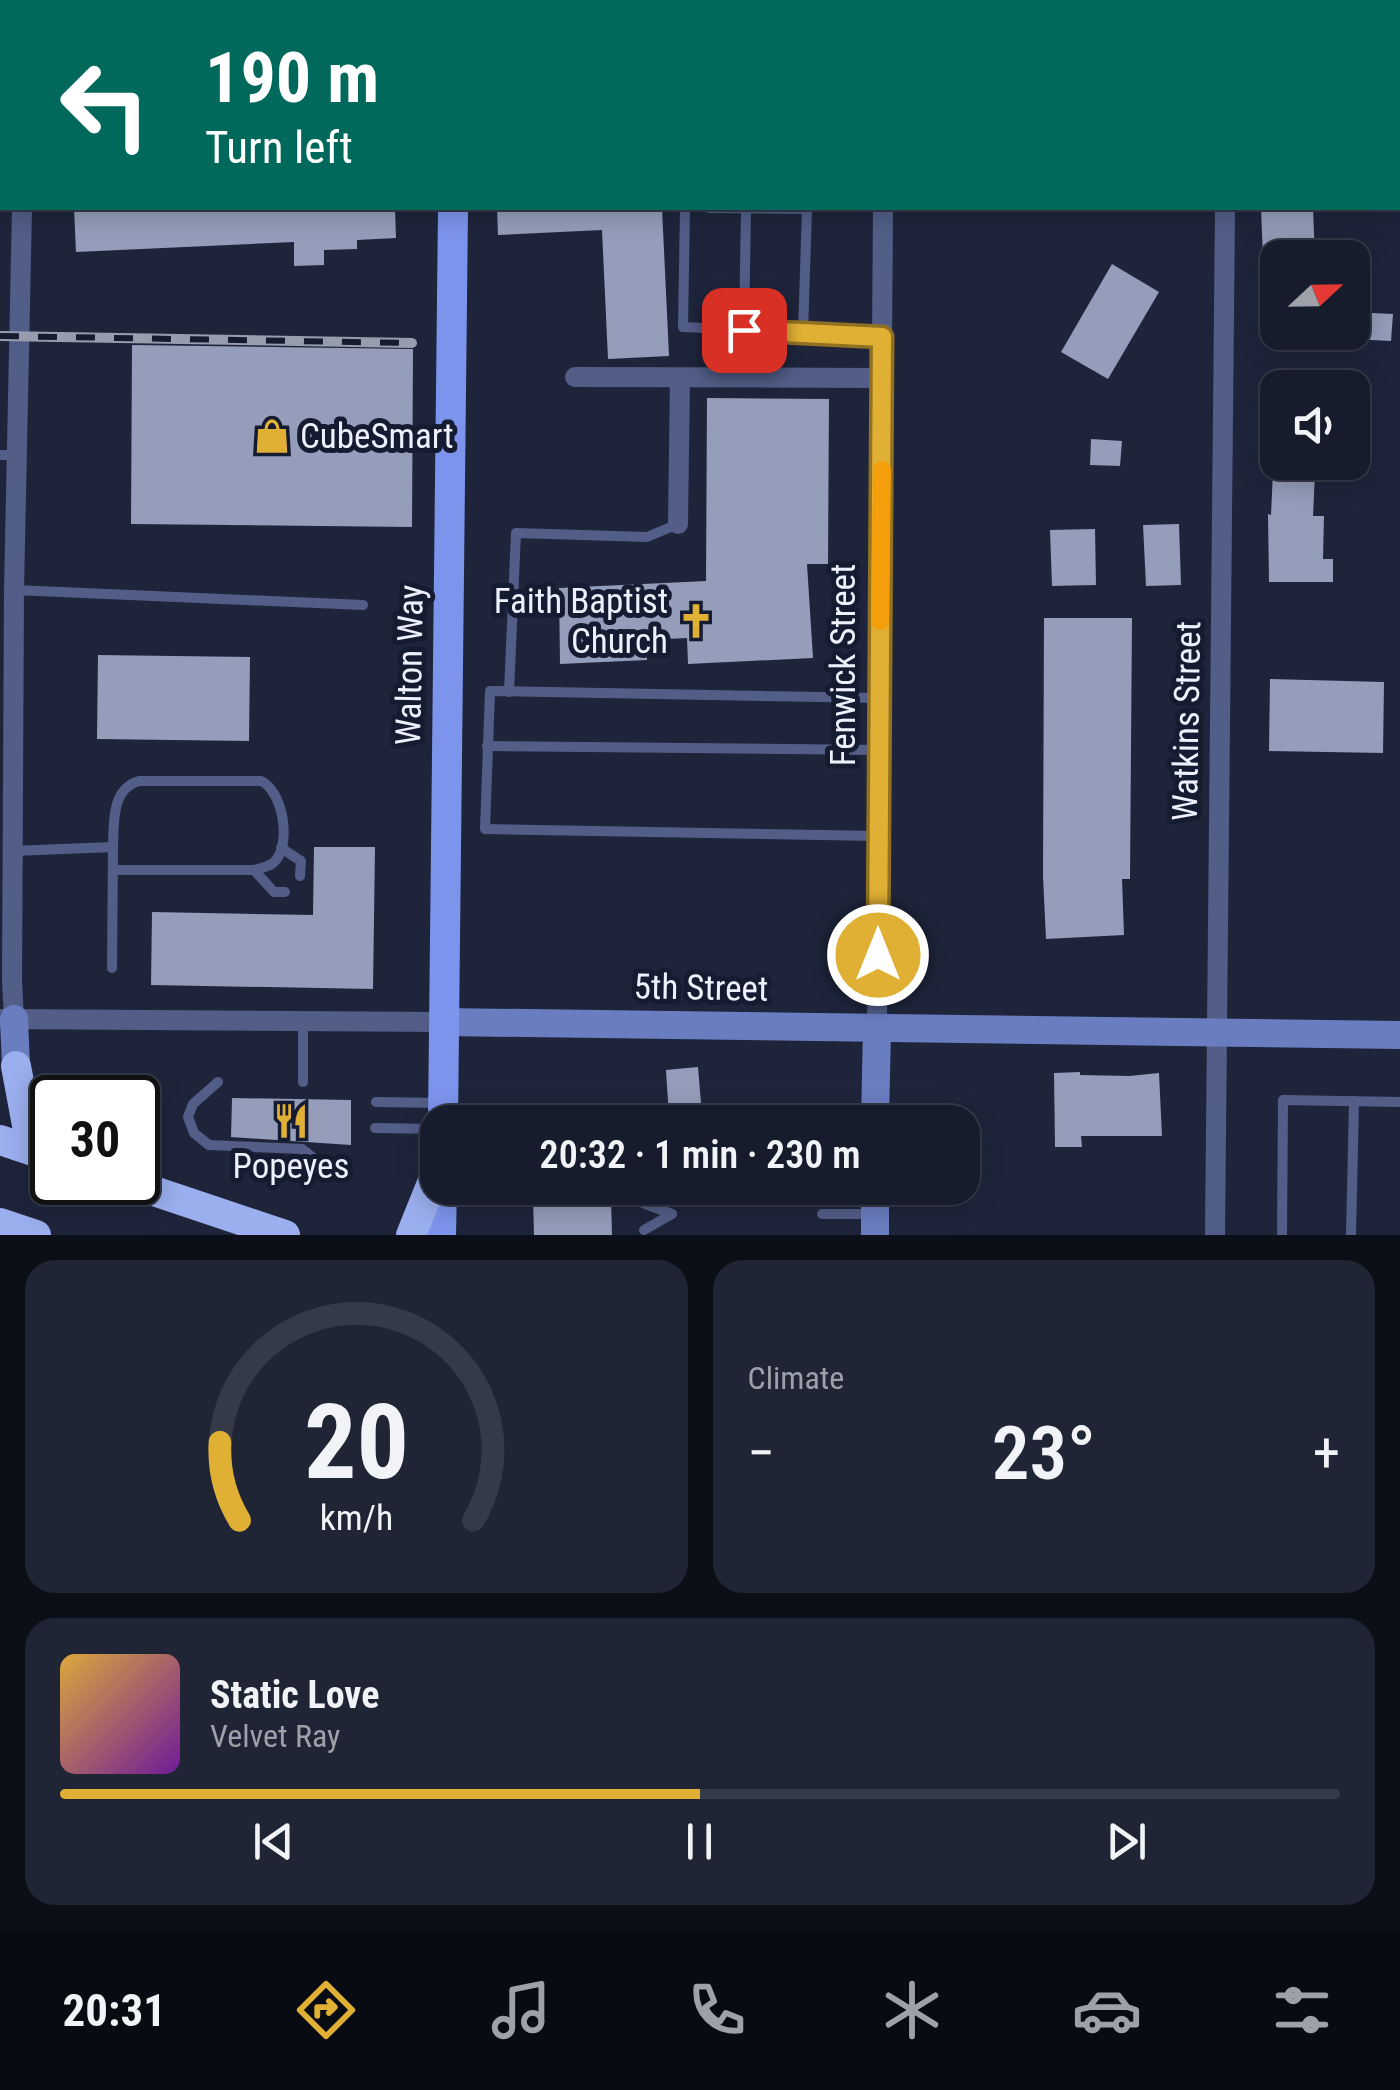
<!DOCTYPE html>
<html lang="en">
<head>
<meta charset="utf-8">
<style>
	:root { --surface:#161c2c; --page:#1f2534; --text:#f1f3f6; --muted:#9ea1a9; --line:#353a48; --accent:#e0b034 }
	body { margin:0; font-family:"Roboto Condensed",sans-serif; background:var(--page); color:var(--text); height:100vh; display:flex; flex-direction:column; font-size:38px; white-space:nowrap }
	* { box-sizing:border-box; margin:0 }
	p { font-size:32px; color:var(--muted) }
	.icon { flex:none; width:55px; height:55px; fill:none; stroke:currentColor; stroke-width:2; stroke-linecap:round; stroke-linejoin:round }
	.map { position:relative; height:1235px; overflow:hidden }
	.sheet { display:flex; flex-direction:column; gap:25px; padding:25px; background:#0c0f18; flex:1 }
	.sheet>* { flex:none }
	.top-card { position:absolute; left:0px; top:0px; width:1400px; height:210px; box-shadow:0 5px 25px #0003,0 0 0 2px var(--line); background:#00695c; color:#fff; overflow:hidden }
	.needle { width:65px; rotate:68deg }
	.tools { position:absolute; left:1260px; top:240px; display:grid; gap:20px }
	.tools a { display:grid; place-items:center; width:110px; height:110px; border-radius:20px; background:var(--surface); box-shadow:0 5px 25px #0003,0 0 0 2px var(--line); font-size:50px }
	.speed { position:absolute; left:30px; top:1075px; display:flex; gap:20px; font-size:50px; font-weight:700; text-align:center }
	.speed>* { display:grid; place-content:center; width:130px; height:130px; border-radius:50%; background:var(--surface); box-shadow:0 5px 25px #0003,0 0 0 2px var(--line); line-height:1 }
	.speed .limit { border:5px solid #111; border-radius:15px; background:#fff; color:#111 }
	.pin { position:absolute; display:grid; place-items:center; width:85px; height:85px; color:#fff; margin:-42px; border-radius:20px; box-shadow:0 5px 15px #0006 }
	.me { position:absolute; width:110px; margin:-55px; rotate:0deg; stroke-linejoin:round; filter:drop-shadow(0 0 8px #0008) }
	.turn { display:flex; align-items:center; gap:35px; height:210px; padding:0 40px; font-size:45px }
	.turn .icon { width:130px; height:130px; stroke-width:2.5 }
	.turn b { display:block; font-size:70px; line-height:85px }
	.big { font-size:75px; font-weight:600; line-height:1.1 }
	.sheet .card { flex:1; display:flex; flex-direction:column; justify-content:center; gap:15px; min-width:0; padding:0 35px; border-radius:30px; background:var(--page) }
	.sheet .dial { align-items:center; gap:0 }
	.dial svg { height:260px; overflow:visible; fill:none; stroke:var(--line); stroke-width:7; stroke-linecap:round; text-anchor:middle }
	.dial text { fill:var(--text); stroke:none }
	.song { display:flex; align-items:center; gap:30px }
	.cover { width:120px; height:120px; border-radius:15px; background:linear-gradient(135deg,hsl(40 70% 55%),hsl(280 70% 35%)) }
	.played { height:10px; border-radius:5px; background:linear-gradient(90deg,var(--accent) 50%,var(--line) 50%) }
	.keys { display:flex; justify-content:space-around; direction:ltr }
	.heat { display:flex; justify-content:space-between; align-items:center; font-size:55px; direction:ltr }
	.sheet .tiles { flex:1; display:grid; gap:25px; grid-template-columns:1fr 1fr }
	.card:last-child { grid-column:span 2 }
	.trip { position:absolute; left:420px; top:1105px; width:560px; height:100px; border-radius:30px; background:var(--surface); box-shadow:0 5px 25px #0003,0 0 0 2px var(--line); font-weight:600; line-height:100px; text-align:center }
	.dock { display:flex; height:160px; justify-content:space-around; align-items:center; background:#090b12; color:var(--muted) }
	.dock .icon { width:70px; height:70px }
	.dock .on { color:var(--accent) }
	.dock b { font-size:45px; color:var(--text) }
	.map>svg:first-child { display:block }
	.building { fill:#949db9 }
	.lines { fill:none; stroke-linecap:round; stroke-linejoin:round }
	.path { stroke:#6d7385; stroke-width:4; stroke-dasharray:8 5; stroke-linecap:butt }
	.lane { stroke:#525e88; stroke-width:10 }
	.street { stroke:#525e88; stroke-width:20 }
	.secondary { stroke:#6a7dc0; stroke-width:28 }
	.primary { stroke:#7d94ec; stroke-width:30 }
	.highway { stroke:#9baeed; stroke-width:30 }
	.rail-casing { stroke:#989dad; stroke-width:10 }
	.rail { stroke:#151b30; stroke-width:6; stroke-dasharray:19; stroke-linecap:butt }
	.route-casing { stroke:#927222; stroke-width:25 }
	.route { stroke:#e0b034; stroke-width:18 }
	.slow { stroke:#f59e0b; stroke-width:18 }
	.labels { text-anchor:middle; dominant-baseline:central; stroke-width:10; stroke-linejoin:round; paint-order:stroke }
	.poi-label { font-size:35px; fill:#edf1fd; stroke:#151b30; text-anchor:start }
	.street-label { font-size:35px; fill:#edf1fd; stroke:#151b30 }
</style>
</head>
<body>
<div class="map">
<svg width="1400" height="1235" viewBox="0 0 1400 1235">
	<rect width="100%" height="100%" fill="#1e253b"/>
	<!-- building -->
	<g class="building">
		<path d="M 74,208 L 395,208 L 396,238 L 357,240 L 357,249 L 324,250 L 324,265 L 294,266 L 294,242 L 76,252 Z"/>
		<path d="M 497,208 L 662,208 L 669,356 L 608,359 L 602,230 L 498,235 Z"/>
		<path d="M 1261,208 L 1313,208 L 1315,258 L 1263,258 Z"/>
		<path d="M 1112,264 L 1159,292 L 1108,379 L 1061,352 Z"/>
		<path d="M 1352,312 L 1393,314 L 1391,341 L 1352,339 Z"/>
		<path d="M 132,345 L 413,349 L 412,527 L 131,524 Z"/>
		<path d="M 707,398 L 829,399 L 828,564 L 807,564 L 813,658 L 688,664 L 687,638 L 646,640 L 647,660 L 560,664 L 559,588 L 706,581 Z"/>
		<path d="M 1091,439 L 1122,441 L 1120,466 L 1090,465 Z"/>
		<path d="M 1273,471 L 1315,473 L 1313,516 L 1324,516 L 1323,559 L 1333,559 L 1333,582 L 1269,582 L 1268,514 L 1271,515 Z"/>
		<path d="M 1179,524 L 1181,585 L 1146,586 L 1143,525 Z"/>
		<path d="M 1095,529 L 1096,585 L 1052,586 L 1050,530 Z"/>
		<path d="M 1044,618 L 1132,618 L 1130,879 L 1122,879 L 1124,935 L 1046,939 L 1043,877 Z"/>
		<path d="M 98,655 L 250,657 L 249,741 L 97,739 Z"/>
		<path d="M 1270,679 L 1384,682 L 1383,753 L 1269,751 Z"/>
		<path d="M 314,847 L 375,847 L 373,989 L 151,985 L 152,912 L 313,915 Z"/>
		<path d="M 698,1067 L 702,1115 L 669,1117 L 666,1070 Z"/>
		<path d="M 1080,1072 L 1080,1075 L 1129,1076 L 1159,1073 L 1162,1136 L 1081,1136 L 1082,1147 L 1055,1147 L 1054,1073 Z"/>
		<path d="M 232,1098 L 351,1100 L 351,1145 L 231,1137 Z"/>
		<path d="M 533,1197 L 611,1197 L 612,1235 L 534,1235 Z"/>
	</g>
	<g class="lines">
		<!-- path -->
		<path class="path" d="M 0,123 L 2,123"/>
		<!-- lane -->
		<g class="lane">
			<path d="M 119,2 L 119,0"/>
			<path d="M 0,73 L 2,73"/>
			<path d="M 685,208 L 683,327 L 883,337"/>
			<path d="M 709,208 L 807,209 L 803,333"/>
			<path d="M 744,330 L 746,208"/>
			<path d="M 0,455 L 16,455"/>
			<path d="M 15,590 L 363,605"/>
			<path d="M 509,692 L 516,533 L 647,537 L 678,524"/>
			<path d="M 487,746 L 880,750"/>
			<path d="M 879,836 L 485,829 L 490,691 L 879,698"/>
			<path d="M 281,848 L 301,861 L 300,876"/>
			<path d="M 13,851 L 113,847 L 112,968"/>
			<path d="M 113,870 L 254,870 C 261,868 271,867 276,860 C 291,842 283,791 261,781 L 139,781 C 111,789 114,823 113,847"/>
			<path d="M 254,870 L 274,892 L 285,892"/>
			<path d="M 218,1082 L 193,1104 L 188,1117 L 194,1133 L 209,1145 L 302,1149 L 327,1169"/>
			<path d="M 303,1082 L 303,1021"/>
			<path d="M 376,1102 L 442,1103"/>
			<path d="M 375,1128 L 438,1129"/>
			<path d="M 448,1194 L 507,1197"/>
			<path d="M 643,1203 L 672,1214"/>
			<path d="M 822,1214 L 874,1214"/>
			<path d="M 644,1230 L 672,1214"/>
			<path d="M 1282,1235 L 1283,1100 L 1400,1102"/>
			<path d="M 1351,1235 L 1354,1101"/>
		</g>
		<!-- street -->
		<g class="street">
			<path d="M 878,0 L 878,2"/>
			<path d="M 28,2 L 28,0"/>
			<path d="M 1226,2 L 1226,0"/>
			<path d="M 1398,137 L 1400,137"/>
			<path d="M 1398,161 L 1400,161"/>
			<path d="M 575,377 L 882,378"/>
			<path d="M 678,524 L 680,378"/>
			<path d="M 0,1019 L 444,1022"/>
			<path d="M 14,1019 L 12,981 L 14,590 L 22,208"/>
			<path d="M 877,1028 L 883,208"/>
			<path d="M 1215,1235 L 1225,208"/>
		</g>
		<!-- secondary -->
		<g class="secondary">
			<path d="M 14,1019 L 16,1066"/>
			<path d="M 444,1022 L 1400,1035"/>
			<path d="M 875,1122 L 877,1028"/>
			<path d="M 875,1235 L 875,1188"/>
		</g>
		<!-- primary -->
		<g class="primary">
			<path d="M 454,0 L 454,2"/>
			<path d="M 443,1122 L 453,208"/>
			<path d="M 441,1235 L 442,1188"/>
		</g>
		<!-- highway -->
		<g class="highway">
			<path d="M 16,1066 L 29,1136 L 52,1154"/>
			<path d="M 0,1140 L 45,1155"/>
			<path d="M 127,1182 L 285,1235"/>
			<path d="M 0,1223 L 36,1235"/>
			<path d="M 411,1235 L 438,1168"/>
		</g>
		<defs>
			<g id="rail">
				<path d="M 787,2 L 790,0"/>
				<path d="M 0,139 L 2,139"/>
				<path d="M 1398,149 L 1400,149"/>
				<path d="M 0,336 L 412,343"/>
			</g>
		</defs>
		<!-- rail casing -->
		<use href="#rail" class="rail-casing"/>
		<!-- rail -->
		<use href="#rail" class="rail"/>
	</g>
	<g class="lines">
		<defs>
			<path id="route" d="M 744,330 L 882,337 L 878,955"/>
		</defs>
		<!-- route casing -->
		<use href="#route" class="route-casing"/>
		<!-- route -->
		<use href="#route" class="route"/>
		<!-- slow -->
		<path class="slow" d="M 880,621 L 882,470"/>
	</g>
	<!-- icons -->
	<defs>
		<symbol id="shop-bare" viewBox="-9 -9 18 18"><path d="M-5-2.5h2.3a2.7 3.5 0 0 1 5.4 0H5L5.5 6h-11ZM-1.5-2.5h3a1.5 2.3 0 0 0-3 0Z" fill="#e0b034" stroke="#151b30" stroke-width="2.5" paint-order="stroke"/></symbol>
		<symbol id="church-bare" viewBox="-9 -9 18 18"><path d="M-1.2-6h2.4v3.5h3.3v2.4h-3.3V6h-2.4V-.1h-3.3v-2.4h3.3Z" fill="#e0b034" stroke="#151b30" stroke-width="2.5" paint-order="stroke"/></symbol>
		<symbol id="restaurant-bare" viewBox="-9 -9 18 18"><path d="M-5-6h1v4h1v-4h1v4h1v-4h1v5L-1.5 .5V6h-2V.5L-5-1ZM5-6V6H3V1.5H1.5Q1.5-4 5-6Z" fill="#e0b034" stroke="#151b30" stroke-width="2.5" paint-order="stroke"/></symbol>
	</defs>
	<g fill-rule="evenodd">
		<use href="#shop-bare" x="247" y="411" width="50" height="50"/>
		<use href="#church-bare" x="671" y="596" width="50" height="50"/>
		<use href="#restaurant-bare" x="266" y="1096" width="50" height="50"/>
	</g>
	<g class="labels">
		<!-- poi labels -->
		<g class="poi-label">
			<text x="300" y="436">CubeSmart</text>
			<text x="668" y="601" text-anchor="end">Faith Baptist<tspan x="668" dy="40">Church</tspan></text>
			<text x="291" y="1166" text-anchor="middle">Popeyes</text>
		</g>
		<!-- street labels -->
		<g class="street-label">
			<text transform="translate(410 665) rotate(-89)">Walton Way</text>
			<text transform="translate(843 665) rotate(-90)">Fenwick Street</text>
			<text transform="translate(1187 721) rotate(-89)">Watkins Street</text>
			<text transform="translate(701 988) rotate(1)">5th Street</text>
		</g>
	</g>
</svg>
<div class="tools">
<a><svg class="needle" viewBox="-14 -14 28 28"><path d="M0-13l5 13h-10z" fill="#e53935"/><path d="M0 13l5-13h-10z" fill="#9ea1a9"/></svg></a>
<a><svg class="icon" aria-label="sound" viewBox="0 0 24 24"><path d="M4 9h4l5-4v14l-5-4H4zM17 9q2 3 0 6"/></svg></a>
</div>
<div class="speed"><div class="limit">30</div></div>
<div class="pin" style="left:744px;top:330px;background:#d93025"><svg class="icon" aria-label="arrive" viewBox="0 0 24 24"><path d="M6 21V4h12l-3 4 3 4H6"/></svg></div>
<svg class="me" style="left:878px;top:955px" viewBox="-20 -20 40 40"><circle r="17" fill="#e0b034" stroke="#fff" stroke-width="3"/><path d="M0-11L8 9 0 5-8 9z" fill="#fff"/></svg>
<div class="trip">20:32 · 1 min · 230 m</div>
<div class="top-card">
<div class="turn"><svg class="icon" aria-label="left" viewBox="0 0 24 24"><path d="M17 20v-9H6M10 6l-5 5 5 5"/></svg><div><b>190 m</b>Turn left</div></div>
</div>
</div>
<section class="sheet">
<div class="tiles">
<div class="card dial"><svg viewBox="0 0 100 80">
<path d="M14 69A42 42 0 1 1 86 69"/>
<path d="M14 69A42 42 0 0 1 8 45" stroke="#e0b034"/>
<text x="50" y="56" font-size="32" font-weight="700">20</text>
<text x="50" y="72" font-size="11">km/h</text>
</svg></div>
<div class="card"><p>Climate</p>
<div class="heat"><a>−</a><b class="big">23°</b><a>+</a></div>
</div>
<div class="card">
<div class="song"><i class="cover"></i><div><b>Static Love</b><p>Velvet Ray</p></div></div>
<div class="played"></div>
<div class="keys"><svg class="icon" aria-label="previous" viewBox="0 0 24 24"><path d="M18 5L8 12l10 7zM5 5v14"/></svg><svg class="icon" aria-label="pause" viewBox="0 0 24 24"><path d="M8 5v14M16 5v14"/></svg><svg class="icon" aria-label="next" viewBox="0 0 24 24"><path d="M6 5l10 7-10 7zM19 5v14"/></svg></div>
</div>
</div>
</section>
<nav class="dock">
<b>20:31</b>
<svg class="icon on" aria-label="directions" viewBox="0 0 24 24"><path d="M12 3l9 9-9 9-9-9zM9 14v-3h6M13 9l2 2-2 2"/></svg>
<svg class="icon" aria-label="music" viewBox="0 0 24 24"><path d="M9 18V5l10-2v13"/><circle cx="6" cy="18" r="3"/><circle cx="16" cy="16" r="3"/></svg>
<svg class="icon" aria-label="phone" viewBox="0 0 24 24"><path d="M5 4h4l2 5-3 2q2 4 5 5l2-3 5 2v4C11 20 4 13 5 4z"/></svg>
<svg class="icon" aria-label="climate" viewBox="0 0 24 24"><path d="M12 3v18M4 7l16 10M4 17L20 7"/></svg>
<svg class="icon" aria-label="car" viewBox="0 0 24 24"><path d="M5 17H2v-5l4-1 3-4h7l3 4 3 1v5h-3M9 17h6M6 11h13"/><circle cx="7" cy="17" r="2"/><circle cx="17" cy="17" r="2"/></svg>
<svg class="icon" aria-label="filters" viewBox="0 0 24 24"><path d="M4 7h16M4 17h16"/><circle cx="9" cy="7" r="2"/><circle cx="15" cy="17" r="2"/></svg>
</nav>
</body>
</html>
